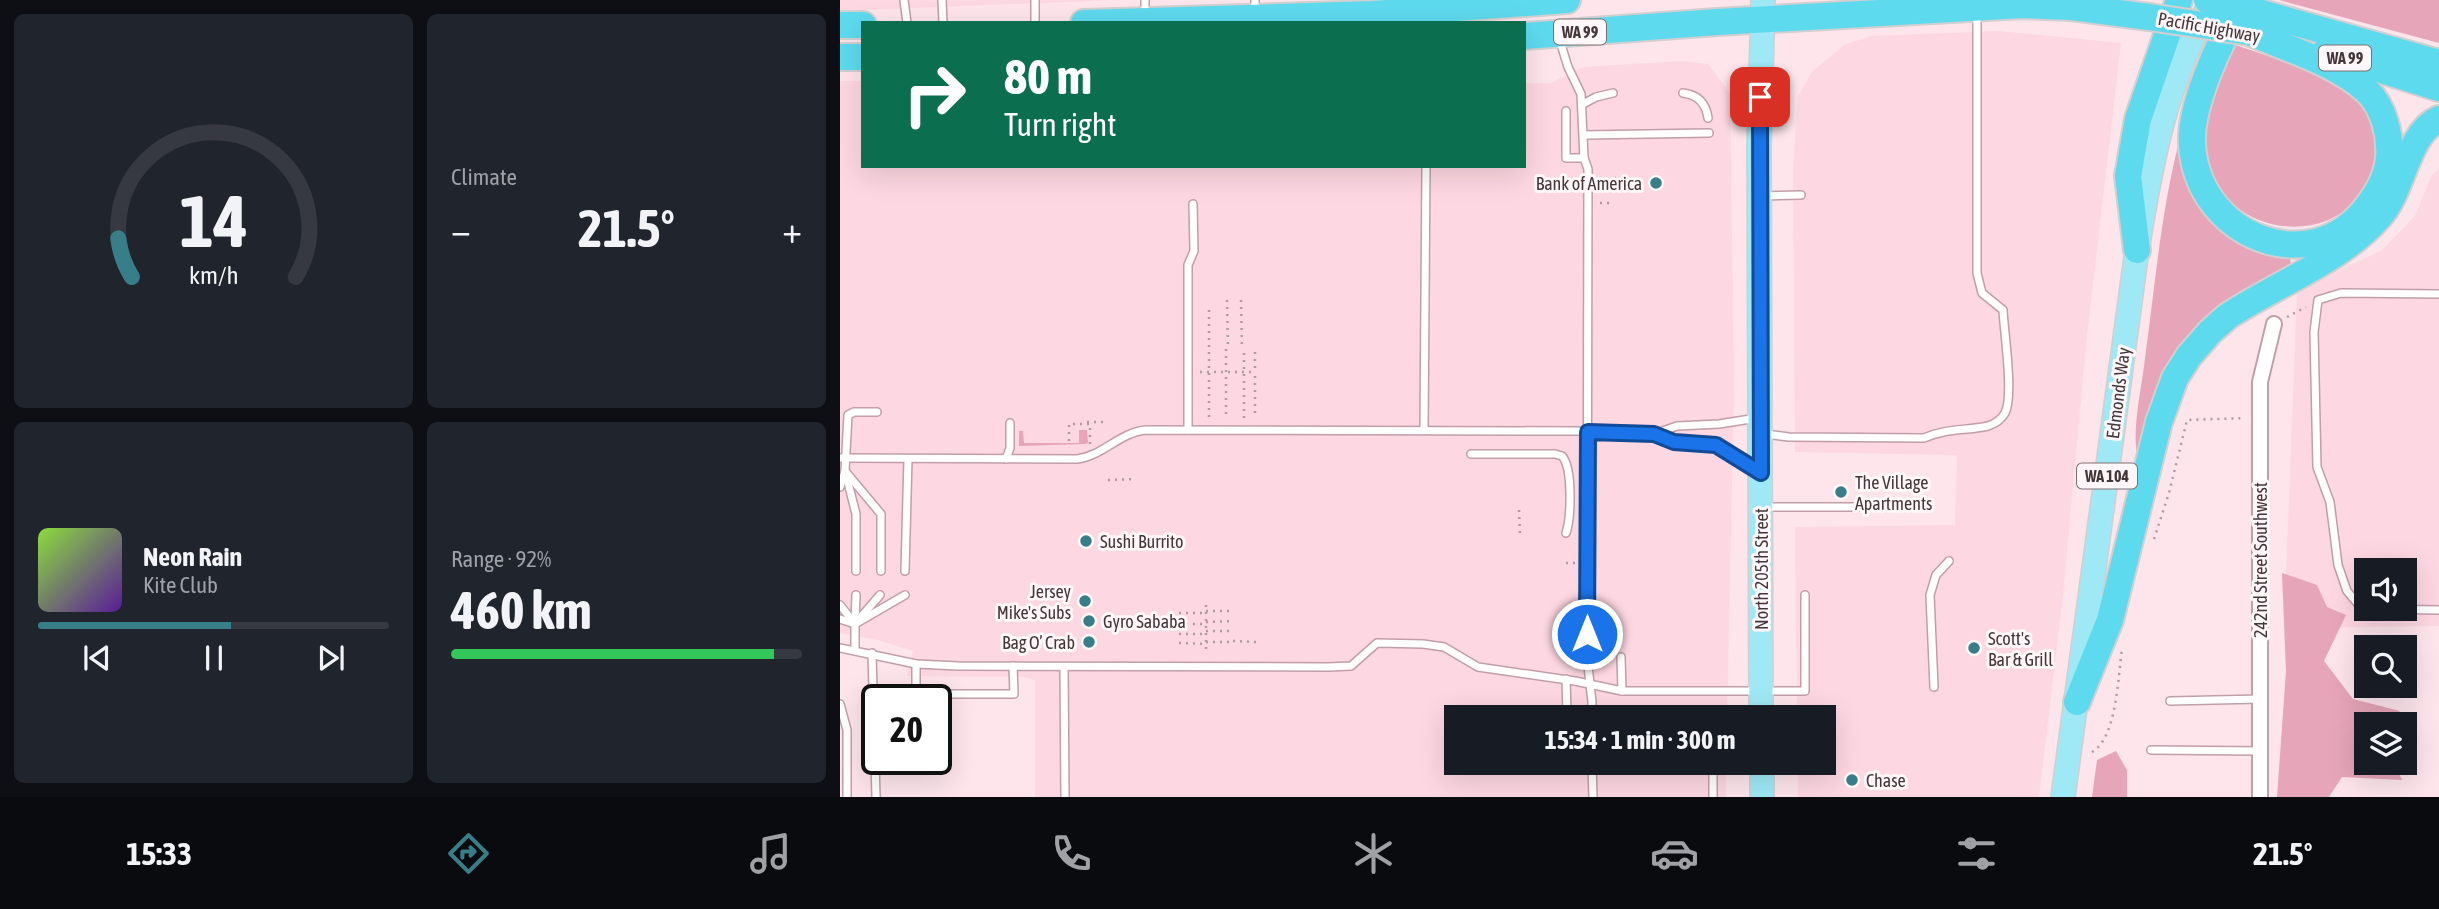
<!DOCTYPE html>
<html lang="en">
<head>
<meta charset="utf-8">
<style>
	:root { --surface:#171b24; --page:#20242c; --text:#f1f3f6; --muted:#9ea1a6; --line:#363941; --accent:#387e89 }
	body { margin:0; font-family:"Asap Condensed",sans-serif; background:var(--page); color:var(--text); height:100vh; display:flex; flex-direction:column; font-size:26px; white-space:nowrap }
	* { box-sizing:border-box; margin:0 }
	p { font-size:23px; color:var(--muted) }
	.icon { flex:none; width:38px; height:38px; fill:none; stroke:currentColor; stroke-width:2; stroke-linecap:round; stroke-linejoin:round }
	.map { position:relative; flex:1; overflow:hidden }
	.drawer { display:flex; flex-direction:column; gap:14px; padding:14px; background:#0d0f14; width:840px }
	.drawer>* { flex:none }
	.top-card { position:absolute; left:21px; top:21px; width:665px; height:147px; border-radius:0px; box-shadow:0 7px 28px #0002; background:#0b6e4f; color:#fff; overflow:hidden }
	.buttons { position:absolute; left:1514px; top:558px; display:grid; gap:14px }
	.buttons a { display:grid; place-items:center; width:63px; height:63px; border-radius:0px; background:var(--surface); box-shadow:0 7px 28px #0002; font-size:35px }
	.speed { position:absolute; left:21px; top:684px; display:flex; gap:14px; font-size:35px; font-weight:700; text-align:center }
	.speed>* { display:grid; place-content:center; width:91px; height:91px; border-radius:50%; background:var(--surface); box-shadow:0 7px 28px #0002; line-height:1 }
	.speed .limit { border:4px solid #111; border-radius:10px; background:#fff; color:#111 }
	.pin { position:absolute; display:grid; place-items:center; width:60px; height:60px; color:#fff; margin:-30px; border-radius:14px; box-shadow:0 4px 10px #0006 }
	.me { position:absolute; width:77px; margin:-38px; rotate:0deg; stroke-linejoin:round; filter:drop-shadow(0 0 5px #0008) }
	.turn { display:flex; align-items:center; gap:24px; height:147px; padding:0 28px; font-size:32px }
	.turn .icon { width:91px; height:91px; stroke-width:2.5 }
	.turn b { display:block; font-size:49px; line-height:60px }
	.big { font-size:52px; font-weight:700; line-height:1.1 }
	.drawer .tile { flex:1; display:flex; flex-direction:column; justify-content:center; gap:10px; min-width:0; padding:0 24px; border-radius:10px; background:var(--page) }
	.drawer .dial { align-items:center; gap:0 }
	.dial svg { height:182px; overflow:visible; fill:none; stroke:var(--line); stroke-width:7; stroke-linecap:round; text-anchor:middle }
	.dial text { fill:var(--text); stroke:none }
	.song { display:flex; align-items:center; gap:21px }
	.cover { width:84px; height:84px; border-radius:10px; background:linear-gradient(135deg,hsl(90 70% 55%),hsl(270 70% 35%)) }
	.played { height:7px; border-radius:4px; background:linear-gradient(90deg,var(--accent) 55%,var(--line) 55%) }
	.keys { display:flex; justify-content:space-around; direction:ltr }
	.heat { display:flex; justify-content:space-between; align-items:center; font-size:38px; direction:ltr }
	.charge { height:10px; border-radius:5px; background:linear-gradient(90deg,#34c759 92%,var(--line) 0) }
	.drawer .tiles { flex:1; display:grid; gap:14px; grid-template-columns:repeat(2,1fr) }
	.trip { position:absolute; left:604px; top:705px; width:392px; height:70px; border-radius:0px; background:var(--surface); box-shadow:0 7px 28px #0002; font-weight:700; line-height:70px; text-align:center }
	.tabs { display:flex; height:112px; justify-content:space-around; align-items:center; background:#090b0e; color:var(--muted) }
	.tabs .icon { width:49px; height:49px }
	.tabs .on { color:var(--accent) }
	.tabs b { font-size:32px; color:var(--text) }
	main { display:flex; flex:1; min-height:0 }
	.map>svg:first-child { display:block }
	.built { fill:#fdd7e1; fill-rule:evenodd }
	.green { fill:#e6a5b8 }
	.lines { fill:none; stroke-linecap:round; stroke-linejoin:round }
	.lane-casing { stroke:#c29ea8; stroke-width:10 }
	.street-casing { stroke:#c29ea8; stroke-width:18 }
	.primary-casing { stroke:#d2cfd0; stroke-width:26 }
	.highway-casing { stroke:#d2cfd0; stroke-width:30 }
	.path { stroke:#af9ba0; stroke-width:2.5; stroke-dasharray:2 5; stroke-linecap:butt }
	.lane { stroke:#fff; stroke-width:7 }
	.street { stroke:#fff; stroke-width:14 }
	.primary { stroke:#9ee9f5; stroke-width:23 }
	.highway { stroke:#5edaee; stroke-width:26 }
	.highway-bridge-casing { stroke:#d2cfd0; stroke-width:30; stroke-linecap:butt }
	.highway-bridge { stroke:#5edaee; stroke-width:26 }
	.route-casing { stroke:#114b97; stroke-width:18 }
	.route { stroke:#1a73e8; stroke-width:12 }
	.poi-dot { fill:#387e89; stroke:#fff7f9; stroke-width:2.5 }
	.labels { text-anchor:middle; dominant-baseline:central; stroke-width:6; stroke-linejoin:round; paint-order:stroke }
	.shield { fill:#fff7f9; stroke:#7d7073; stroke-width:2 }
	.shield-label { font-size:16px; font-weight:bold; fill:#45363a }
	.street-label { font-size:18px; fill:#45363a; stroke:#fff7f9 }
	.poi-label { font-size:18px; fill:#45363a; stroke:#fff7f9; text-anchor:start }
</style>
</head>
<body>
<main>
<section class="drawer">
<div class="tiles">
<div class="tile dial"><svg viewBox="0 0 100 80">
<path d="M14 69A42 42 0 1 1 86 69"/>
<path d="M14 69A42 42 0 0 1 8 52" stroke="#387e89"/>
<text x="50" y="56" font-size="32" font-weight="700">14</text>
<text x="50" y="72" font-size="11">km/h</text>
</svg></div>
<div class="tile"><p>Climate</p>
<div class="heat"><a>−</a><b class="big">21.5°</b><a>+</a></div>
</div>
<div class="tile">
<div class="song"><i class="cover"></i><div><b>Neon Rain</b><p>Kite Club</p></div></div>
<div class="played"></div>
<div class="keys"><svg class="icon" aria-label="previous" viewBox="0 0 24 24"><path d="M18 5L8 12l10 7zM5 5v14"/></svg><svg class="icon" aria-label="pause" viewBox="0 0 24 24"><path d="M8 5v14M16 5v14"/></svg><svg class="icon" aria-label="next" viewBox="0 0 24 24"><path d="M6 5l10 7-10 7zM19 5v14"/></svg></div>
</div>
<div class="tile"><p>Range · 92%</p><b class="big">460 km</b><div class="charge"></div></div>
</div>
</section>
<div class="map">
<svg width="1599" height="797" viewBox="0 0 1599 797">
	<rect width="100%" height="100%" fill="#fde5eb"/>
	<!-- built -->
	<g class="built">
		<path d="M 0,0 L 272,0 L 0,11 Z"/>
		<path d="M 1159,31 L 1281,43 L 1246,344 L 1223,595 L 1199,797 L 958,797 L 958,763 L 984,763 L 984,718 L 957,717 L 955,527 L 1115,525 L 1117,455 L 955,452 L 953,170 L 958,96 L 972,72 L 1004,45 L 1031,36 Z"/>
		<path d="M 842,61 L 868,64 L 890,93 L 894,387 L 887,717 L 616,718 L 616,763 L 886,763 L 886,797 L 195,797 L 195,680 L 183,677 L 67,676 L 73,651 L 38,640 L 0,633 L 0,81 L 23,81 L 23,166 L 684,166 L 684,83 L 711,83 L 743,67 Z"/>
		<path d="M 1599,168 L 1599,626 L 1444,628 L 1457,294 L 1505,267 L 1541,251 L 1575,216 L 1591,177 ZM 1526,570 L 1564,570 L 1564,609 L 1526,609 Z"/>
	</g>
	<!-- green -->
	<g class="green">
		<path d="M 1439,0 L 1599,0 L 1599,43 Z"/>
		<path d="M 1393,44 C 1426,56 1479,71 1507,89 C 1525,102 1538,126 1537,148 C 1536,169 1528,186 1515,201 C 1478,242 1405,232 1377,185 C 1367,169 1362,143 1364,124 C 1368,96 1382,69 1393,44 Z"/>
		<path d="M 1339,142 L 1344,144 L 1349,174 L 1450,253 L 1451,269 L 1382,313 L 1300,454 L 1297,454 C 1292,426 1302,387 1305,358 C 1315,286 1321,212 1339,142 Z"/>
		<path d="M 239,430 L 247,430 L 248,443 L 245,444 L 179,446 L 179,431 L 183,431 L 184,443 L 239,443 Z"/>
		<path d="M 1442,573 L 1477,585 L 1487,607 L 1506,615 L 1484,661 L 1513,699 L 1560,711 L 1547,724 L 1526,724 L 1526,763 L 1554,763 L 1562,780 L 1502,777 L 1489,797 L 1437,797 L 1446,671 Z"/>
		<path d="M 1276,751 L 1287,770 L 1287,797 L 1252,797 L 1257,760 Z"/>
	</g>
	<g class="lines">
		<defs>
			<g id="lane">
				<path d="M 64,0 L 67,23"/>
				<path d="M 102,0 L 103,23"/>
				<path d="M 195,0 L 195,23"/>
				<path d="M 415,0 L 415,14"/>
				<path d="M 305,15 L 305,0"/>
				<path d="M 719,38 L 728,67 L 741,94 L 744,158 L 748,169 L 747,657 L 752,702 L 751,718"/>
				<path d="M 843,93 C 858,95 866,103 868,118"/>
				<path d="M 743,104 L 756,97 L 773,93"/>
				<path d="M 726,111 L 726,158 L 744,158"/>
				<path d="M 744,135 L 869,133"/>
				<path d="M 924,196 L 961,195"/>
				<path d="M 348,430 L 348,265 L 354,251 L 353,204"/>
				<path d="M 584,430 L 586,166"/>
				<path d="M 814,434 L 834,442 L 875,445 L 916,471"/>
				<path d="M 925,434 L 949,437 L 1084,438 C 1107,428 1125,431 1148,426 C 1154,424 1161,420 1165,413 C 1174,396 1164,332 1163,310 L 1142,293 L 1137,273 L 1137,14"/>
				<path d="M 631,454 L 715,454 L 722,456 C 733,468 731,518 726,533"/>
				<path d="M 0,458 L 237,459 C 263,456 280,432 306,430 L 738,431 L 758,434 L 814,434 L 837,426 L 879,424 L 917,418"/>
				<path d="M 166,459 L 170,448 L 170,423"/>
				<path d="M 5,471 L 41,514 L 41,571"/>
				<path d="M 6,475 L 16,514 L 16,571"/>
				<path d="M 0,487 L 5,471 L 8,415 L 14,412 L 37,412"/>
				<path d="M 922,507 L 1080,507"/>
				<path d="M 65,571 L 68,459"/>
				<path d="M 0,605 L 15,624 L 15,650"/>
				<path d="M 1526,607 L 1518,604 L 1507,591 L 1498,565 L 1490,502 L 1477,467 L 1474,332 L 1478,300 L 1501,293 L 1599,294"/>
				<path d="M 1532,609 L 1599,610"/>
				<path d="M 20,618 L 40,595"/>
				<path d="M 0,619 L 15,624 L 65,595"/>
				<path d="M 15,623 L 16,595"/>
				<path d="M 0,648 L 76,664 L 118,666 L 488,667 L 511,666 L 537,643 L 583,644 L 604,647 L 638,667 L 735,681 L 782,691 L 965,691 L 965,595"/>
				<path d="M 32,653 L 36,797"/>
				<path d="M 781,657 L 782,691"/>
				<path d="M 76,664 L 76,694 L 174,694 L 173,666"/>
				<path d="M 224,668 L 225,797"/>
				<path d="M 726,679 L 727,714"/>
				<path d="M 1094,687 L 1090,595 L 1096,575 L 1109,561"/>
				<path d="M 1330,701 L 1420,699"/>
				<path d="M 0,704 L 7,730 L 7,797"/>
				<path d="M 1311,750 L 1419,751"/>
				<path d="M 752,763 L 753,797"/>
				<path d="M 873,763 L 873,797"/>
			</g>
			<path id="street" d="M 1420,797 L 1420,382 L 1434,324"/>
			<g id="primary">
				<path d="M 921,718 L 919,149 L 923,0"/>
				<path d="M 922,763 L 922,797"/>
				<path d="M 1223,797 L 1297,250 C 1310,169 1325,84 1366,12"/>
			</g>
			<g id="highway">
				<path d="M 1399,10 C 1379,42 1350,106 1352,144 C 1357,236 1470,282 1527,207 C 1538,193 1547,177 1549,159 C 1551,136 1544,107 1527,91 C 1495,62 1447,49 1409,32"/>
				<path d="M 1418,12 L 1599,63"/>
				<path d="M 244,23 L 533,14 L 727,0"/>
				<path d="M 0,25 L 23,25"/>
				<path d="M 684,36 L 877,22 L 1183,5 L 1232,7 L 1309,17"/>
				<path d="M 1485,52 L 1599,88"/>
				<path d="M 0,57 L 23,57"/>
				<path d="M 1297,250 L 1288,176 L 1298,119 L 1339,0"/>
				<path d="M 1237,702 L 1270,620 L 1319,422 L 1335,378 L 1349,356 L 1370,332 L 1388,316 C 1438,283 1499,262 1539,217 C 1564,190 1566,134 1599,119"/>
			</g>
		</defs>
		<!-- lane casing -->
		<use href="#lane" class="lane-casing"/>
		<!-- street casing -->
		<use href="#street" class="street-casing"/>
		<!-- primary casing -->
		<use href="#primary" class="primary-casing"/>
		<!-- highway casing -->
		<use href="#highway" class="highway-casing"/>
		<!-- path -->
		<g class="path">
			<path d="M 774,178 L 777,178"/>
			<path d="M 760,203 L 774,203"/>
			<path d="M 387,300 L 388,349"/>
			<path d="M 401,300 L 402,349"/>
			<path d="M 1447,317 L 1466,307"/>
			<path d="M 386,349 L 386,418"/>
			<path d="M 415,368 L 415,349"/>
			<path d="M 360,372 L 413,372"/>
			<path d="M 415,376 L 415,418"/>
			<path d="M 369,417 L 369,309"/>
			<path d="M 404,418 L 404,349"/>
			<path d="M 247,422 L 264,422"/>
			<path d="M 229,441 L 229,424 L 250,424 L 250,444"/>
			<path d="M 268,480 L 296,479"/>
			<path d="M 679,510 L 680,534"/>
			<path d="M 1314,539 L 1329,493 L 1347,420 L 1405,418"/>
			<path d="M 726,563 L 737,563"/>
			<path d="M 366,605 L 366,651"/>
			<path d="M 366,611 L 393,611"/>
			<path d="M 339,613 L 366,613"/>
			<path d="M 366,622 L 393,621"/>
			<path d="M 339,624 L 366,624"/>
			<path d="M 366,631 L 393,631"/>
			<path d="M 339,634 L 366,634"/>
			<path d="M 393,641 L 416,642"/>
			<path d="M 366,642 L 393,642"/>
			<path d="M 339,643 L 366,644"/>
			<path d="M 1252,752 C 1277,738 1278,676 1282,649"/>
		</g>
		<!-- lane -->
		<use href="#lane" class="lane"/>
		<!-- street -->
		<use href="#street" class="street"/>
		<!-- primary -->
		<use href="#primary" class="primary"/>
		<!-- highway -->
		<use href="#highway" class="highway"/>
		<defs>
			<g id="highway-bridge">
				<path d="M 1367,0 L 1418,12"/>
				<path d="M 1309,17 L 1409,32"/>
			</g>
		</defs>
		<!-- highway-bridge casing -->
		<use href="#highway-bridge" class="highway-bridge-casing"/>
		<!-- highway-bridge -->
		<use href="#highway-bridge" class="highway-bridge"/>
	</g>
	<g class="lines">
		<defs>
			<path id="route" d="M 747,634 L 748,432 L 814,434 L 834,442 L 876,445 L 921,473 L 920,97"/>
		</defs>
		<!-- route casing -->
		<use href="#route" class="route-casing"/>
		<!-- route -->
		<use href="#route" class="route"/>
	</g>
	<!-- markers -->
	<g class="poi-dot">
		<circle cx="816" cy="183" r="7"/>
		<circle cx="1001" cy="492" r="7"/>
		<circle cx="246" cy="541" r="7"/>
		<circle cx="245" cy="601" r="7"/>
		<circle cx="249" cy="621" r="7"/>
		<circle cx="249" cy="642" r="7"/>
		<circle cx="1134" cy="648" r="7"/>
		<circle cx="1012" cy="780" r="7"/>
	</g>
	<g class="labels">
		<!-- shield labels -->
		<g class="shield">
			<rect x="714" y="19.5" width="52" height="25" rx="5"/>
			<rect x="1479" y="45.5" width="52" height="25" rx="5"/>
			<rect x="1237" y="463.5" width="60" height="25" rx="5"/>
		</g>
		<g class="shield-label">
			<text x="740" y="32">WA 99</text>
			<text x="1505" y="58">WA 99</text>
			<text x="1267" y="476">WA 104</text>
		</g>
		<!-- street labels -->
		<g class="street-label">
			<text transform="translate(1369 27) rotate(10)">Pacific Highway</text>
			<text transform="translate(1278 393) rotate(-83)">Edmonds Way</text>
			<text transform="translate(1420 560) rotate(-90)">242nd Street Southwest</text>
			<text transform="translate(921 569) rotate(-90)">North 205th Street</text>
		</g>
		<!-- poi labels -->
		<g class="poi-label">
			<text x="802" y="183" text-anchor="end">Bank of America</text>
			<text x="1015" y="482">The Village<tspan x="1015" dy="21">Apartments</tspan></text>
			<text x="260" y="541">Sushi Burrito</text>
			<text x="231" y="591" text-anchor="end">Jersey<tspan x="231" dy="21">Mike's Subs</tspan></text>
			<text x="263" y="621">Gyro Sababa</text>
			<text x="1148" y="638">Scott's<tspan x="1148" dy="21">Bar &amp; Grill</tspan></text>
			<text x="235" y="642" text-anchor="end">Bag O’ Crab</text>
			<text x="1026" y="780">Chase</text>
		</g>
	</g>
</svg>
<div class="buttons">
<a><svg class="icon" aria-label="sound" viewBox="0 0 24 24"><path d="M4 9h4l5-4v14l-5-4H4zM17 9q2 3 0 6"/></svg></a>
<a><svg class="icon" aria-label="search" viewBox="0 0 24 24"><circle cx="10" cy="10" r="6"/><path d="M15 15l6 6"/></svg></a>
<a><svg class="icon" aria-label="layers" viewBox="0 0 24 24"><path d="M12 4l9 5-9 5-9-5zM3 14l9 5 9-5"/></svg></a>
</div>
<div class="speed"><div class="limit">20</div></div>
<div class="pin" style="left:920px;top:97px;background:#d93025"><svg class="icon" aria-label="arrive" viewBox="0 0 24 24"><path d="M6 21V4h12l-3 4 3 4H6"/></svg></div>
<svg class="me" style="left:747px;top:634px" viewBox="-20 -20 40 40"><circle r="17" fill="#1a73e8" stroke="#fff" stroke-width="3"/><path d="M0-11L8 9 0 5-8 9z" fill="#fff"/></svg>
<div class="trip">15:34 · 1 min · 300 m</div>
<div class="top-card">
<div class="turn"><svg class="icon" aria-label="right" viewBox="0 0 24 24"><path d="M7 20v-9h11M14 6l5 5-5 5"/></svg><div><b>80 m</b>Turn right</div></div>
</div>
</div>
</main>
<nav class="tabs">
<b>15:33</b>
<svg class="icon on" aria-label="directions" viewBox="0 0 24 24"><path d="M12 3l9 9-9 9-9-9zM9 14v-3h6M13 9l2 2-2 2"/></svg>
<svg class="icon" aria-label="music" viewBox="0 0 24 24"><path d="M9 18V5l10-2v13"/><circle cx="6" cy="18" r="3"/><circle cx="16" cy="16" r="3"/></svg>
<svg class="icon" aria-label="phone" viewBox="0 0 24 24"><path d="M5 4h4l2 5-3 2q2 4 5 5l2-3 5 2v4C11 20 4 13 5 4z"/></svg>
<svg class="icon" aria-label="climate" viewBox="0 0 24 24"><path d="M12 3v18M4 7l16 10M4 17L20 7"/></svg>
<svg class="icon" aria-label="car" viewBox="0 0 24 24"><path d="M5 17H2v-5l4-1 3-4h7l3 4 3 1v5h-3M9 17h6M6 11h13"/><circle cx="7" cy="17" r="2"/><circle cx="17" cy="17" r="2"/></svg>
<svg class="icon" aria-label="filters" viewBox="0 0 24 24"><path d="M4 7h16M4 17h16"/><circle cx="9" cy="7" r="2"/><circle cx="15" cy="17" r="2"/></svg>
<b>21.5°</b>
</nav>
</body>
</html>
